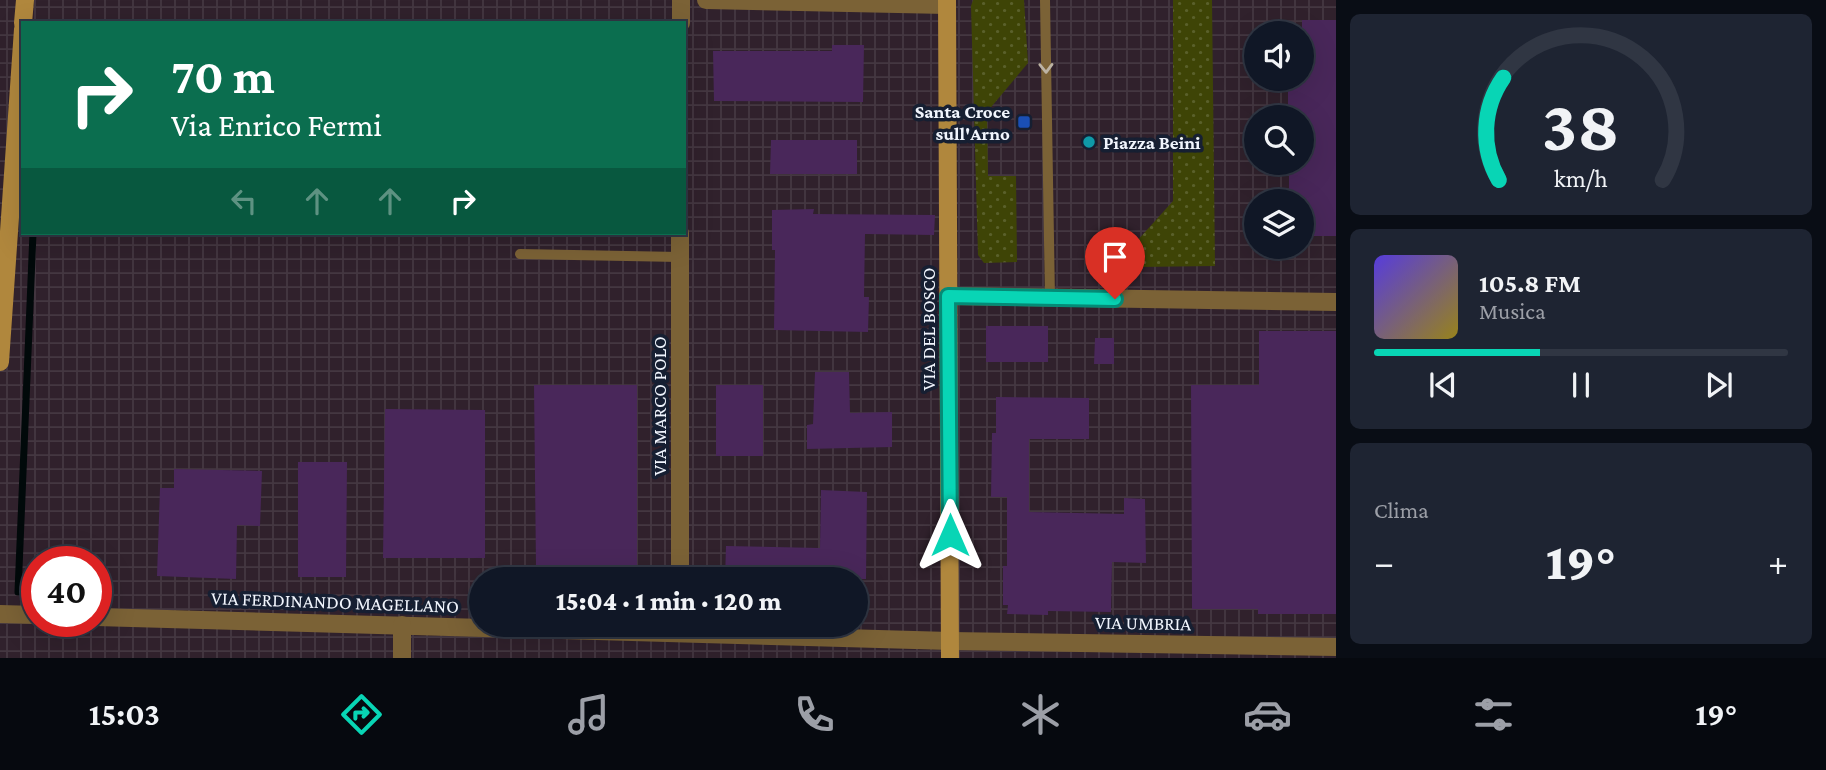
<!DOCTYPE html>
<html lang="it">
<head>
<meta charset="utf-8">
<style>
	:root { --surface:#101726; --page:#1e2432; --text:#f1f3f6; --muted:#9c9fa7; --line:#303643; --accent:#08d5b5 }
	body { margin:0; font-family:"Crimson Pro",serif; background:var(--page); color:var(--text); height:100vh; display:flex; flex-direction:column; font-size:26px; white-space:nowrap }
	* { box-sizing:border-box; margin:0 }
	p { font-size:23px; color:var(--muted) }
	.icon { flex:none; width:38px; height:38px; fill:none; stroke:currentColor; stroke-width:2; stroke-linecap:round; stroke-linejoin:round }
	.map { position:relative; flex:1; overflow:hidden }
	.panel { display:flex; flex-direction:column; gap:14px; padding:14px; background:#090d15; width:490px }
	.panel>* { flex:none }
	.banner { position:absolute; left:21px; top:21px; width:665px; height:214px; border-radius:0px; box-shadow:0 7px 28px #0002,0 0 0 2px var(--line); background:#0b6e4f; color:#fff; overflow:hidden }
	.tools { position:absolute; left:1244px; top:21px; display:grid; gap:14px }
	.tools a { display:grid; place-items:center; width:70px; height:70px; border-radius:50%; background:var(--surface); box-shadow:0 7px 28px #0002,0 0 0 2px var(--line); font-size:35px }
	.speed { position:absolute; left:21px; top:546px; display:flex; gap:14px; font-size:35px; font-weight:700; text-align:center }
	.speed>* { display:grid; place-content:center; width:91px; height:91px; border-radius:50%; background:var(--surface); box-shadow:0 7px 28px #0002,0 0 0 2px var(--line); line-height:1 }
	.speed .limit { border:10px solid #d22; background:#fff; color:#111 }
	.pin { position:absolute; display:grid; place-items:center; width:60px; height:60px; color:#fff; margin:-72px -30px; border-radius:50% 50% 50% 0; rotate:-45deg; box-shadow:0 0 7px #0007 }
	.pin .icon { rotate:45deg }
	.me { position:absolute; width:77px; margin:-38px; rotate:0deg; stroke-linejoin:round; filter:drop-shadow(0 0 5px #0008) }
	.turn { display:flex; align-items:center; gap:24px; height:147px; padding:0 35px; font-size:32px }
	.turn .icon { width:91px; height:91px; stroke-width:2.5 }
	.turn b { display:block; font-size:49px; line-height:60px }
	.lanes { display:flex; align-items:center; height:66px; padding:0 35px; background:#0003; justify-content:center; gap:35px; direction:ltr }
	.lanes .off { opacity:.35 }
	.big { font-size:52px; font-weight:800; line-height:1.1 }
	.panel .tile { flex:1; display:flex; flex-direction:column; justify-content:center; gap:10px; min-width:0; padding:0 24px; border-radius:10px; background:var(--page) }
	.panel .dial { align-items:center; gap:0 }
	.dial svg { height:182px; overflow:visible; fill:none; stroke:var(--line); stroke-width:7; stroke-linecap:round; text-anchor:middle }
	.dial text { fill:var(--text); stroke:none }
	.song { display:flex; align-items:center; gap:21px }
	.cover { width:84px; height:84px; border-radius:10px; background:linear-gradient(135deg,hsl(250 70% 55%),hsl(50 70% 35%)) }
	.played { height:7px; border-radius:4px; background:linear-gradient(90deg,var(--accent) 40%,var(--line) 40%) }
	.keys { display:flex; justify-content:space-around; direction:ltr }
	.heat { display:flex; justify-content:space-between; align-items:center; font-size:38px; direction:ltr }
	.trip { position:absolute; left:469px; top:567px; width:399px; height:70px; border-radius:35px; background:var(--surface); box-shadow:0 7px 28px #0002,0 0 0 2px var(--line); font-weight:800; line-height:70px; text-align:center }
	.dock { display:flex; height:112px; justify-content:space-around; align-items:center; background:#06090f; color:var(--muted) }
	.dock .icon { width:49px; height:49px }
	.dock .active { color:var(--accent) }
	.dock b { font-size:32px; color:var(--text) }
	main { display:flex; flex:1; min-height:0 }
	.map>svg:first-child { display:block }
	.industrial { fill:url(#industrial-grid); fill-rule:evenodd }
	.park { fill:url(#park-dots) }
	.lines { fill:none; stroke-linecap:round; stroke-linejoin:round }
	.stream { stroke:#01090a; stroke-width:7 }
	.building { fill:#49275a }
	.lane { stroke:#7b6236; stroke-width:10 }
	.street { stroke:#7b6236; stroke-width:18 }
	.secondary { stroke:#b0873d; stroke-width:18 }
	.oneway { stroke:#bcb3a3 }
	.route-casing { stroke:#058a76; stroke-width:18 }
	.route { stroke:#08d5b5; stroke-width:12 }
	.transit-dot { fill:#1a4fb4; stroke:#161f32; stroke-width:2.5 }
	.culture-dot { fill:#0f9aa8; stroke:#161f32; stroke-width:2.5 }
	.labels { text-anchor:middle; dominant-baseline:central; stroke-width:7; stroke-linejoin:round; paint-order:stroke }
	.poi-label { font-size:19px; font-weight:bold; fill:#f1f5fd; stroke:#161f32; text-anchor:end }
	.street-label { font-size:19px; fill:#f1f5fd; stroke:#161f32 }
</style>
</head>
<body>
<main>
<div class="map">
<svg width="1336" height="658" viewBox="0 0 1336 658">
	<defs>
		<pattern id="industrial-grid" width="8" height="8" patternUnits="userSpaceOnUse" patternTransform="scale(1.75)"><rect width="8" height="8" fill="#30212c"/><path d="M0 4h8M4 0v8" fill="none" stroke="#443741"/></pattern>
		<pattern id="park-dots" width="8" height="8" patternUnits="userSpaceOnUse" patternTransform="scale(1.75)"><rect width="8" height="8" fill="#3e4406"/><path d="M2 2h.1M6 6h.1" fill="none" stroke="#5a602b" stroke-width="1.8" stroke-linecap="round"/></pattern>
	</defs>
	<rect width="100%" height="100%" fill="#161f32"/>
	<!-- industrial -->
	<path class="industrial" d="M 0,0 L 1336,0 L 1336,658 L 0,658 ZM 23,23 L 684,23 L 684,233 L 23,233 ZM 1256,33 L 1302,33 L 1302,79 L 1256,79 ZM 1256,117 L 1302,117 L 1302,163 L 1256,163 ZM 1256,201 L 1302,201 L 1302,247 L 1256,247 ZM 37,562 L 96,562 L 96,621 L 37,621 ZM 481,579 L 856,579 L 856,625 L 481,625 Z"/>
	<!-- park -->
	<g class="park">
		<path d="M 973,0 L 1024,0 L 1028,63 L 987,112 L 988,176 L 1016,176 L 1017,262 L 984,263 L 978,255 L 971,6 Z"/>
		<path d="M 1173,0 L 1212,0 L 1215,266 L 1137,267 L 1136,242 L 1173,201 Z"/>
	</g>
	<g class="lines">
		<!-- stream -->
		<path class="stream" d="M 18,592 L 33,233"/>
	</g>
	<!-- building -->
	<g class="building">
		<path d="M 1302,20 L 1336,20 L 1336,236 L 1302,236 L 1302,201 L 1289,201 L 1289,163 L 1302,163 L 1302,117 L 1288,117 L 1288,79 L 1302,79 Z"/>
		<path d="M 832,45 L 864,45 L 863,102 L 714,101 L 713,51 L 832,51 Z"/>
		<path d="M 771,140 L 857,140 L 857,174 L 770,174 Z"/>
		<path d="M 814,209 L 813,214 L 935,215 L 934,235 L 865,234 L 864,297 L 869,297 L 868,332 L 774,330 L 775,250 L 772,250 L 772,210 Z"/>
		<rect x="986" y="326" width="62" height="36"/>
		<path d="M 1259,331 L 1336,331 L 1336,614 L 1258,614 L 1258,609 L 1192,609 L 1191,385 L 1259,385 Z"/>
		<path d="M 1095,338 L 1114,338 L 1114,364 L 1094,364 Z"/>
		<path d="M 815,372 L 849,372 L 850,413 L 892,412 L 892,447 L 807,449 L 807,425 L 813,424 Z"/>
		<path d="M 534,385 L 637,385 L 637,567 L 536,568 Z"/>
		<rect x="716" y="385" width="47" height="71"/>
		<path d="M 996,397 L 1089,398 L 1089,439 L 1029,439 L 1029,512 L 1124,514 L 1124,498 L 1145,499 L 1146,563 L 1112,562 L 1111,612 L 1048,611 L 1048,615 L 1007,614 L 1008,605 L 1003,605 L 1003,566 L 1007,566 L 1007,497 L 991,497 L 992,433 L 996,433 Z"/>
		<path d="M 385,409 L 485,410 L 485,558 L 383,558 Z"/>
		<path d="M 298,462 L 347,462 L 346,577 L 298,577 Z"/>
		<path d="M 174,469 L 262,471 L 260,526 L 237,525 L 236,579 L 157,576 L 160,488 L 174,488 Z"/>
		<path d="M 821,490 L 867,492 L 866,579 L 725,579 L 726,546 L 820,548 Z"/>
	</g>
	<g class="lines">
		<!-- lane -->
		<g class="lane">
			<path d="M 1045,0 L 1050,299"/>
			<path d="M 520,254 L 680,257"/>
		</g>
		<!-- street -->
		<g class="street">
			<path d="M 706,0 L 947,5"/>
			<path d="M 681,23 L 681,0"/>
			<path d="M 948,296 L 1336,302"/>
			<path d="M 680,579 L 680,233"/>
			<path d="M 0,614 L 37,615"/>
			<path d="M 96,617 L 950,641 L 1336,647"/>
			<path d="M 402,658 L 402,625"/>
		</g>
		<!-- secondary -->
		<g class="secondary">
			<path d="M 947,0 L 950,658"/>
			<path d="M 23,23 L 25,0"/>
			<path d="M 0,362 L 23,29"/>
		</g>
	</g>
	<!-- one-way arrows -->
	<defs><path id="oneway-chevron" d="M-2-3.5L2.5 0L-2 3.5" fill="none" stroke-width="1.6" stroke-linecap="round" stroke-linejoin="round" transform="scale(1.75)"/></defs>
	<use class="oneway" href="#oneway-chevron" transform="translate(1046 68) rotate(89)"/>
	<g class="lines">
		<defs>
			<path id="route" d="M 950,535 L 948,296 L 1115,299"/>
		</defs>
		<!-- route casing -->
		<use href="#route" class="route-casing"/>
		<!-- route -->
		<use href="#route" class="route"/>
	</g>
	<!-- markers -->
	<rect class="transit-dot" x="1017" y="115" width="14" height="14" rx="3.5"/>
	<circle class="culture-dot" cx="1089" cy="142" r="7"/>
	<g class="labels">
		<!-- poi labels -->
		<g class="poi-label">
			<text x="1010" y="111">Santa Croce<tspan x="1010" dy="22">sull'Arno</tspan></text>
			<text x="1103" y="142" text-anchor="start">Piazza Beini</text>
		</g>
		<!-- street labels -->
		<g class="street-label">
			<text transform="translate(928 329) rotate(-90)">VIA DEL BOSCO</text>
			<text transform="translate(659 406) rotate(-90)">VIA MARCO POLO</text>
			<text transform="translate(335 602) rotate(2)">VIA FERDINANDO MAGELLANO</text>
			<text transform="translate(1143 623) rotate(1)">VIA UMBRIA</text>
		</g>
	</g>
</svg>
<div class="tools">
<a><svg class="icon" aria-label="sound" viewBox="0 0 24 24"><path d="M4 9h4l5-4v14l-5-4H4zM17 9q2 3 0 6"/></svg></a>
<a><svg class="icon" aria-label="search" viewBox="0 0 24 24"><circle cx="10" cy="10" r="6"/><path d="M15 15l6 6"/></svg></a>
<a><svg class="icon" aria-label="layers" viewBox="0 0 24 24"><path d="M12 4l9 5-9 5-9-5zM3 14l9 5 9-5"/></svg></a>
</div>
<div class="speed"><div class="limit">40</div></div>
<div class="pin" style="left:1115px;top:299px;background:#d93025"><svg class="icon" aria-label="arrive" viewBox="0 0 24 24"><path d="M6 21V4h12l-3 4 3 4H6"/></svg></div>
<svg class="me" style="left:950px;top:535px" viewBox="-20 -20 40 40"><path d="M0-17L14 15 0 8-14 15z" fill="#08d5b5" stroke="#fff" stroke-width="4"/></svg>
<div class="trip">15:04 · 1 min · 120 m</div>
<div class="banner">
<div class="turn"><svg class="icon" aria-label="right" viewBox="0 0 24 24"><path d="M7 20v-9h11M14 6l5 5-5 5"/></svg><div><b>70 m</b>Via Enrico Fermi</div></div>
<div class="lanes"><svg class="icon off" aria-label="left" viewBox="0 0 24 24"><path d="M17 20v-9H6M10 6l-5 5 5 5"/></svg><svg class="icon off" aria-label="ahead" viewBox="0 0 24 24"><path d="M12 20V5M6 11l6-6 6 6"/></svg><svg class="icon off" aria-label="ahead" viewBox="0 0 24 24"><path d="M12 20V5M6 11l6-6 6 6"/></svg><svg class="icon" aria-label="right" viewBox="0 0 24 24"><path d="M7 20v-9h11M14 6l5 5-5 5"/></svg></div>
</div>
</div>
<section class="panel">
<div class="tile dial"><svg viewBox="0 0 100 80">
<path d="M14 69A42 42 0 1 1 86 69"/>
<path d="M14 69A42 42 0 0 1 16 24" stroke="#08d5b5"/>
<text x="50" y="56" font-size="32" font-weight="700">38</text>
<text x="50" y="72" font-size="11">km/h</text>
</svg></div>
<div class="tile">
<div class="song"><i class="cover"></i><div><b>105.8 FM</b><p>Musica</p></div></div>
<div class="played"></div>
<div class="keys"><svg class="icon" aria-label="previous" viewBox="0 0 24 24"><path d="M18 5L8 12l10 7zM5 5v14"/></svg><svg class="icon" aria-label="pause" viewBox="0 0 24 24"><path d="M8 5v14M16 5v14"/></svg><svg class="icon" aria-label="next" viewBox="0 0 24 24"><path d="M6 5l10 7-10 7zM19 5v14"/></svg></div>
</div>
<div class="tile"><p>Clima</p>
<div class="heat"><a>−</a><b class="big">19°</b><a>+</a></div>
</div>
</section>
</main>
<nav class="dock">
<b>15:03</b>
<svg class="icon active" aria-label="directions" viewBox="0 0 24 24"><path d="M12 3l9 9-9 9-9-9zM9 14v-3h6M13 9l2 2-2 2"/></svg>
<svg class="icon" aria-label="music" viewBox="0 0 24 24"><path d="M9 18V5l10-2v13"/><circle cx="6" cy="18" r="3"/><circle cx="16" cy="16" r="3"/></svg>
<svg class="icon" aria-label="phone" viewBox="0 0 24 24"><path d="M5 4h4l2 5-3 2q2 4 5 5l2-3 5 2v4C11 20 4 13 5 4z"/></svg>
<svg class="icon" aria-label="climate" viewBox="0 0 24 24"><path d="M12 3v18M4 7l16 10M4 17L20 7"/></svg>
<svg class="icon" aria-label="car" viewBox="0 0 24 24"><path d="M5 17H2v-5l4-1 3-4h7l3 4 3 1v5h-3M9 17h6M6 11h13"/><circle cx="7" cy="17" r="2"/><circle cx="17" cy="17" r="2"/></svg>
<svg class="icon" aria-label="filters" viewBox="0 0 24 24"><path d="M4 7h16M4 17h16"/><circle cx="9" cy="7" r="2"/><circle cx="15" cy="17" r="2"/></svg>
<b>19°</b>
</nav>
</body>
</html>
